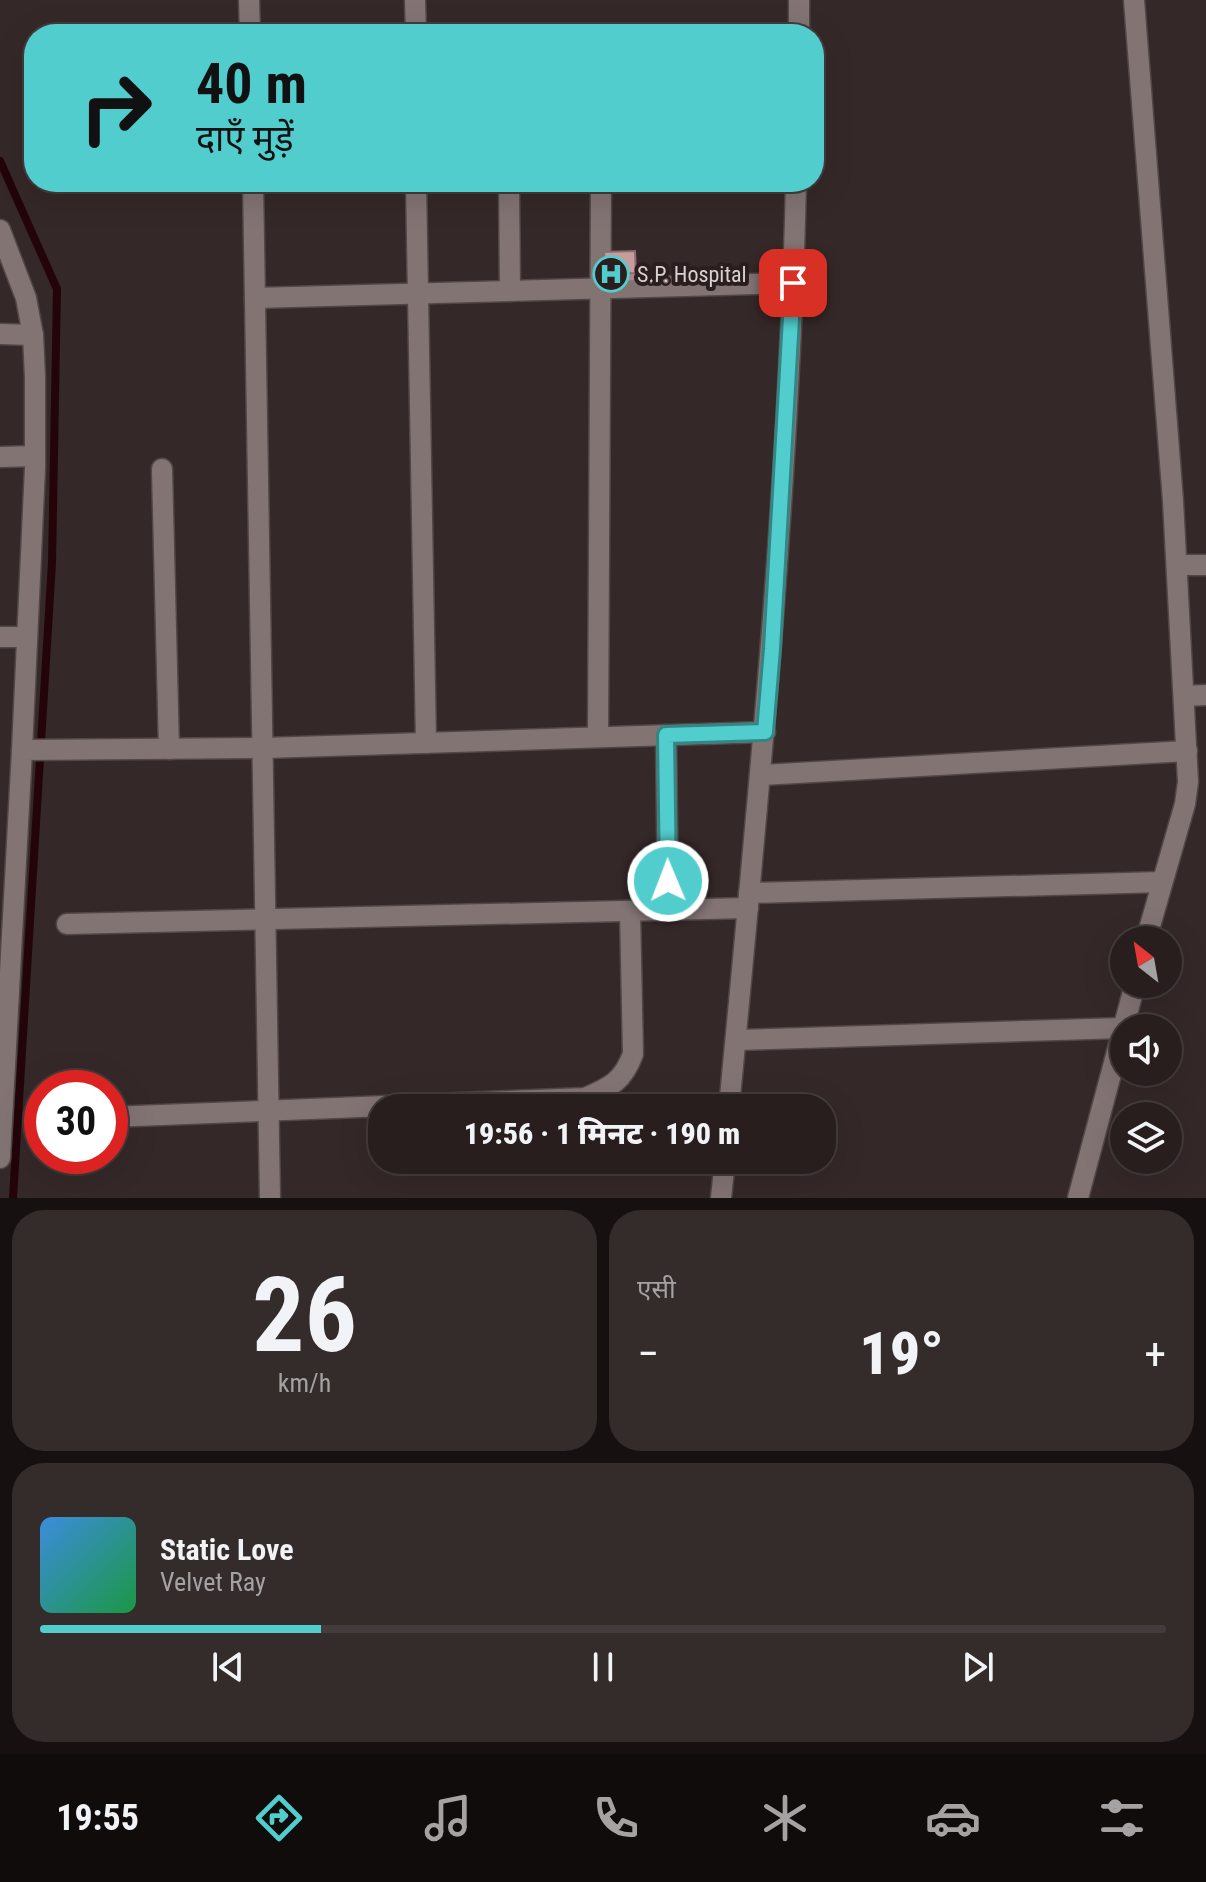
<!DOCTYPE html>
<html lang="hi">
<head>
<meta charset="utf-8">
<style>
	:root { --surface:#281e1e; --page:#342b2b; --text:#f1f3f6; --muted:#a5a2a4; --line:#443c3c; --accent:#52cdcd }
	body { margin:0; font-family:"Roboto Condensed","Noto Sans Devanagari",sans-serif; background:var(--page); color:var(--text); height:100vh; display:flex; flex-direction:column; font-size:30px; white-space:nowrap }
	* { box-sizing:border-box; margin:0 }
	p { font-size:26px; color:var(--muted) }
	.icon { flex:none; width:44px; height:44px; fill:none; stroke:currentColor; stroke-width:2; stroke-linecap:round; stroke-linejoin:round }
	.map { position:relative; height:1198px; overflow:hidden }
	.sheet { display:flex; flex-direction:column; gap:12px; padding:12px; background:#161010; flex:1 }
	.sheet>* { flex:none }
	.banner { position:absolute; left:24px; top:24px; width:800px; height:168px; border-radius:32px; box-shadow:0 8px 32px #0002,0 0 0 2px var(--line); background:#52cdcd; color:#111; overflow:hidden }
	.needle { width:52px; rotate:329deg }
	.tools { position:absolute; left:1110px; top:926px; display:grid; gap:16px }
	.tools a { display:grid; place-items:center; width:72px; height:72px; border-radius:50%; background:var(--surface); box-shadow:0 8px 32px #0002,0 0 0 2px var(--line); font-size:40px }
	.speed { position:absolute; left:24px; top:1070px; display:flex; gap:16px; font-size:40px; font-weight:700; text-align:center }
	.speed>* { display:grid; place-content:center; width:104px; height:104px; border-radius:50%; background:var(--surface); box-shadow:0 8px 32px #0002,0 0 0 2px var(--line); line-height:1 }
	.speed .limit { border:12px solid #d22; background:#fff; color:#111 }
	.pin { position:absolute; display:grid; place-items:center; width:68px; height:68px; color:#fff; margin:-34px; border-radius:16px; box-shadow:0 4px 12px #0006 }
	.me { position:absolute; width:88px; margin:-44px; rotate:359deg; stroke-linejoin:round; filter:drop-shadow(0 0 6px #0008) }
	.turn { display:flex; align-items:center; gap:28px; height:168px; padding:0 40px; font-size:36px }
	.turn .icon { width:104px; height:104px; stroke-width:2.5 }
	.turn b { display:block; font-size:56px; line-height:68px }
	.big { font-size:60px; font-weight:800; line-height:1.1 }
	.sheet .widget { flex:1; display:flex; flex-direction:column; justify-content:center; gap:12px; min-width:0; padding:0 28px; border-radius:32px; background:var(--page) }
	.sheet .dial { align-items:center; gap:0 }
	.dial b { font-size:104px; line-height:1 }
	.song { display:flex; align-items:center; gap:24px }
	.cover { width:96px; height:96px; border-radius:12px; background:linear-gradient(135deg,hsl(210 70% 55%),hsl(140 70% 35%)) }
	.played { height:8px; border-radius:4px; background:linear-gradient(90deg,var(--accent) 25%,var(--line) 25%) }
	.keys { display:flex; justify-content:space-around; direction:ltr }
	.heat { display:flex; justify-content:space-between; align-items:center; font-size:44px; direction:ltr }
	.sheet .tiles { flex:1; display:grid; gap:12px; grid-template-columns:1fr 1fr }
	.widget:last-child { grid-column:span 2 }
	.trip { position:absolute; left:368px; top:1094px; width:468px; height:80px; border-radius:32px; background:var(--surface); box-shadow:0 8px 32px #0002,0 0 0 2px var(--line); font-weight:800; line-height:80px; text-align:center }
	.tab-bar { display:flex; height:128px; justify-content:space-around; align-items:center; background:#100c0c; color:var(--muted) }
	.tab-bar .icon { width:56px; height:56px }
	.tab-bar .on { color:var(--accent) }
	.tab-bar b { font-size:36px; color:var(--text) }
	.map>svg:first-child { display:block }
	.lines { fill:none; stroke-linecap:round; stroke-linejoin:round }
	.stream { stroke:#230509; stroke-width:8 }
	.minor-casing { stroke:#514747; stroke-width:23 }
	.minor { stroke:#837474; stroke-width:20 }
	.wall { fill:#ab8688 }
	.building { fill:#c79c9e; stroke:#8b6d6f; stroke-width:2 }
	.route-casing { stroke:#358585; stroke-width:20 }
	.route { stroke:#52cdcd; stroke-width:14 }
	.labels { text-anchor:middle; dominant-baseline:central; stroke-width:8; stroke-linejoin:round; paint-order:stroke }
	.poi-label { font-size:22px; fill:#d9d1d1; stroke:#2b1e1f; text-anchor:start }
</style>
</head>
<body>
<div class="map">
<svg width="1206" height="1198" viewBox="0 0 1206 1198">
	<rect width="100%" height="100%" fill="#352828"/>
	<g class="lines">
		<!-- stream -->
		<path class="stream" d="M 0,161 L 57,289 L 52,563 L 13,1198"/>
		<defs>
			<g id="minor">
				<path d="M 249,0 L 250,34"/>
				<path d="M 415,0 L 416,34"/>
				<path d="M 1134,0 L 1173,501 L 1188,782 L 1185,804 L 1146,940"/>
				<path d="M 799,34 L 799,0"/>
				<path d="M 253,182 L 270,1198"/>
				<path d="M 416,182 L 426,743"/>
				<path d="M 509,182 L 510,291"/>
				<path d="M 0,230 L 26,298 L 33,335 L 35,377 L 35,468 L 22,750"/>
				<path d="M 255,298 L 793,283"/>
				<path d="M 0,334 L 33,335"/>
				<path d="M 0,457 L 35,456"/>
				<path d="M 162,469 L 169,749"/>
				<path d="M 1177,565 L 1206,565"/>
				<path d="M 0,637 L 27,637"/>
				<path d="M 1184,696 L 1206,695"/>
				<path d="M 666,735 L 668,910"/>
				<path d="M 598,737 L 601,182"/>
				<path d="M 761,775 L 1187,751"/>
				<path d="M 749,893 L 1162,882"/>
				<path d="M 67,924 L 748,908"/>
				<path d="M 736,1040 L 1123,1028"/>
				<path d="M 729,1108 C 758,800 789,492 796,182"/>
				<path d="M 110,1117 L 585,1098 C 611,1087 623,1081 633,1054 L 630,911"/>
				<path d="M 0,1158 L 22,750 L 264,748 L 765,732"/>
				<path d="M 721,1198 L 725,1160"/>
				<path d="M 1078,1198 L 1135,984"/>
			</g>
		</defs>
		<!-- minor casing -->
		<use href="#minor" class="minor-casing"/>
		<!-- minor -->
		<use href="#minor" class="minor"/>
	</g>
	<!-- wall -->
	<path class="wall" d="M 635,251 L 636,280 L 605,282 L 604,252 Z"/>
	<!-- building -->
	<path class="building" d="M 635,251 L 636,273 L 605,274 L 604,252 Z"/>
	<g class="lines">
		<defs>
			<path id="route" d="M 668,881 L 666,735 L 765,732 L 772,649 L 793,283"/>
		</defs>
		<!-- route casing -->
		<use href="#route" class="route-casing"/>
		<!-- route -->
		<use href="#route" class="route"/>
	</g>
	<!-- icons -->
	<defs>
		<symbol id="hospital-ring" viewBox="-11 -11 22 22"><circle r="9.5" fill="#2b1e1f" stroke="#52cdcd" stroke-width="1.5"/><path d="M-5-5h3v3.5h4V-5h3V5h-3V1.5h-4V5h-3Z" fill="#52cdcd"/></symbol>
	</defs>
	<g fill-rule="evenodd">
		<use href="#hospital-ring" x="591" y="254" width="40" height="40"/>
	</g>
	<g class="labels">
		<!-- poi labels -->
		<g class="poi-label">
			<text x="637" y="274">S.P. Hospital</text>
		</g>
	</g>
</svg>
<div class="tools">
<a><svg class="needle" viewBox="-14 -14 28 28"><path d="M0-13l5 13h-10z" fill="#e53935"/><path d="M0 13l5-13h-10z" fill="#a5a2a4"/></svg></a>
<a><svg class="icon" aria-label="sound" viewBox="0 0 24 24"><path d="M4 9h4l5-4v14l-5-4H4zM17 9q2 3 0 6"/></svg></a>
<a><svg class="icon" aria-label="layers" viewBox="0 0 24 24"><path d="M12 4l9 5-9 5-9-5zM3 14l9 5 9-5"/></svg></a>
</div>
<div class="speed"><div class="limit">30</div></div>
<div class="pin" style="left:793px;top:283px;background:#d93025"><svg class="icon" aria-label="arrive" viewBox="0 0 24 24"><path d="M6 21V4h12l-3 4 3 4H6"/></svg></div>
<svg class="me" style="left:668px;top:881px" viewBox="-20 -20 40 40"><circle r="17" fill="#52cdcd" stroke="#fff" stroke-width="3"/><path d="M0-11L8 9 0 5-8 9z" fill="#fff"/></svg>
<div class="trip">19:56 · 1 मिनट · 190 m</div>
<div class="banner">
<div class="turn"><svg class="icon" aria-label="right" viewBox="0 0 24 24"><path d="M7 20v-9h11M14 6l5 5-5 5"/></svg><div><b>40 m</b>दाएँ मुड़ें</div></div>
</div>
</div>
<section class="sheet">
<div class="tiles">
<div class="widget dial"><b>26</b><p>km/h</p></div>
<div class="widget"><p>एसी</p>
<div class="heat"><a>−</a><b class="big">19°</b><a>+</a></div>
</div>
<div class="widget">
<div class="song"><i class="cover"></i><div><b>Static Love</b><p>Velvet Ray</p></div></div>
<div class="played"></div>
<div class="keys"><svg class="icon" aria-label="previous" viewBox="0 0 24 24"><path d="M18 5L8 12l10 7zM5 5v14"/></svg><svg class="icon" aria-label="pause" viewBox="0 0 24 24"><path d="M8 5v14M16 5v14"/></svg><svg class="icon" aria-label="next" viewBox="0 0 24 24"><path d="M6 5l10 7-10 7zM19 5v14"/></svg></div>
</div>
</div>
</section>
<nav class="tab-bar">
<b>19:55</b>
<svg class="icon on" aria-label="directions" viewBox="0 0 24 24"><path d="M12 3l9 9-9 9-9-9zM9 14v-3h6M13 9l2 2-2 2"/></svg>
<svg class="icon" aria-label="music" viewBox="0 0 24 24"><path d="M9 18V5l10-2v13"/><circle cx="6" cy="18" r="3"/><circle cx="16" cy="16" r="3"/></svg>
<svg class="icon" aria-label="phone" viewBox="0 0 24 24"><path d="M5 4h4l2 5-3 2q2 4 5 5l2-3 5 2v4C11 20 4 13 5 4z"/></svg>
<svg class="icon" aria-label="climate" viewBox="0 0 24 24"><path d="M12 3v18M4 7l16 10M4 17L20 7"/></svg>
<svg class="icon" aria-label="car" viewBox="0 0 24 24"><path d="M5 17H2v-5l4-1 3-4h7l3 4 3 1v5h-3M9 17h6M6 11h13"/><circle cx="7" cy="17" r="2"/><circle cx="17" cy="17" r="2"/></svg>
<svg class="icon" aria-label="filters" viewBox="0 0 24 24"><path d="M4 7h16M4 17h16"/><circle cx="9" cy="7" r="2"/><circle cx="15" cy="17" r="2"/></svg>
</nav>
</body>
</html>
